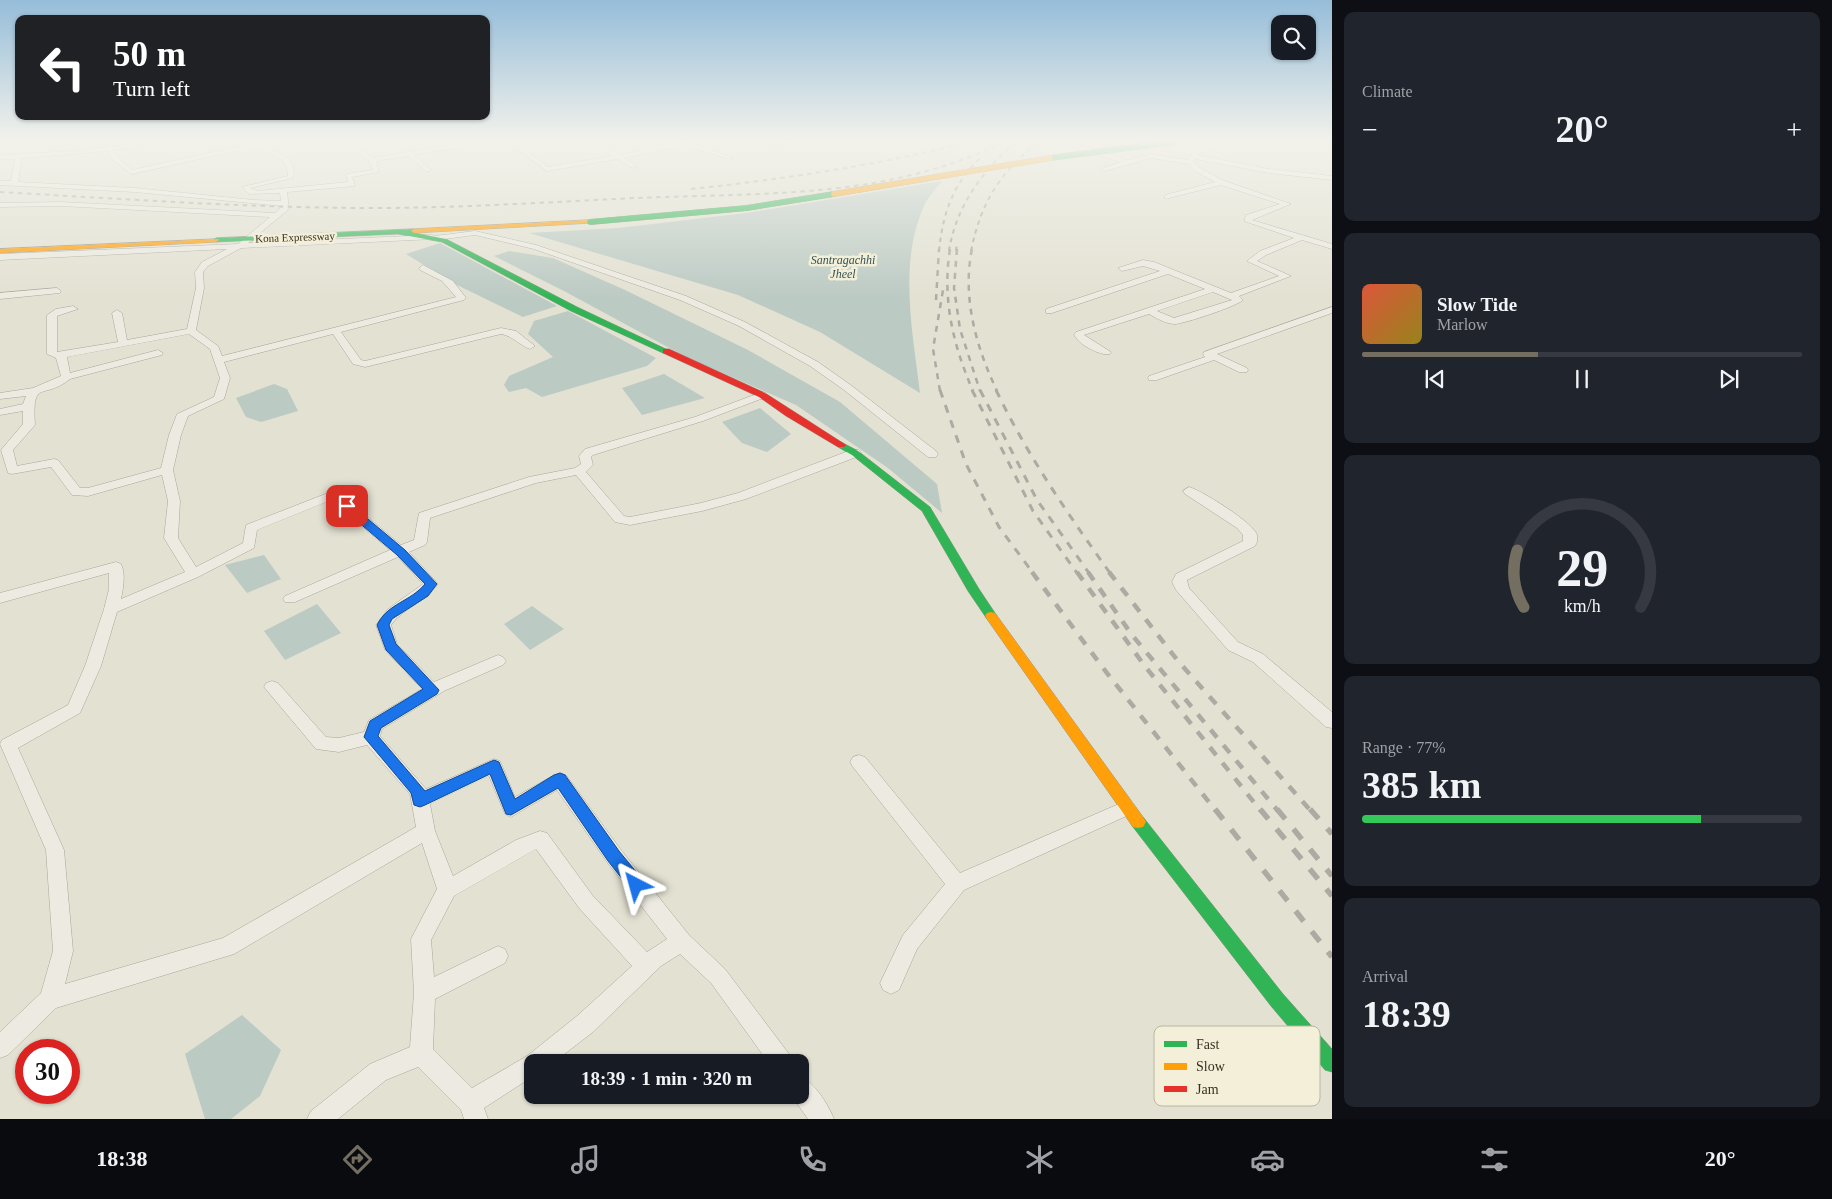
<!DOCTYPE html>
<html lang="en">
<head>
<meta charset="utf-8">
<style>
	:root { --surface:#171b24; --page:#20242c; --text:#f1f3f6; --muted:#9ea1a6; --line:#363941; --accent:#746e60 }
	body { margin:0; font-family:Georgia,serif; background:var(--page); color:var(--text); height:100vh; display:flex; flex-direction:column; font-size:19px; white-space:nowrap }
	* { box-sizing:border-box; margin:0 }
	p { font-size:16px; color:var(--muted) }
	.icon { flex:none; width:28px; height:28px; fill:none; stroke:currentColor; stroke-width:2; stroke-linecap:round; stroke-linejoin:round }
	.map { position:relative; flex:1; overflow:hidden }
	.details { display:flex; flex-direction:column; gap:12px; padding:12px; background:#0d0f14; width:500px }
	.details>* { flex:none }
	.guide { position:absolute; left:15px; top:15px; width:475px; height:105px; border-radius:10px; box-shadow:0 1px 4px #0004; background:#202124; color:#fff; overflow:hidden }
	.fabs { position:absolute; left:1271px; top:15px; display:grid; gap:10px }
	.fabs a { display:grid; place-items:center; width:45px; height:45px; border-radius:10px; background:var(--surface); box-shadow:0 1px 4px #0004; font-size:25px }
	.speed { position:absolute; left:15px; top:1039px; display:flex; gap:10px; font-size:25px; font-weight:700; text-align:center }
	.speed>* { display:grid; place-content:center; width:65px; height:65px; border-radius:50%; background:var(--surface); box-shadow:0 1px 4px #0004; line-height:1 }
	.speed .limit { border:8px solid #d22; background:#fff; color:#111 }
	.pin { position:absolute; display:grid; place-items:center; width:42px; height:42px; color:#fff; margin:-21px; border-radius:10px; box-shadow:0 2px 8px #0006 }
	.me { position:absolute; width:55px; margin:-28px; rotate:321deg; stroke-linejoin:round; filter:drop-shadow(0 0 4px #0008) }
	.turn { display:flex; align-items:center; gap:18px; height:105px; padding:0 15px; font-size:22px }
	.turn .icon { width:65px; height:65px; stroke-width:2.5 }
	.turn b { display:block; font-size:35px; line-height:42px }
	.big { font-size:38px; font-weight:700; line-height:1.1 }
	.details .widget { flex:1; display:flex; flex-direction:column; justify-content:center; gap:8px; min-width:0; padding:0 18px; border-radius:10px; background:var(--page) }
	.details .dial { align-items:center; gap:0 }
	.dial svg { height:130px; overflow:visible; fill:none; stroke:var(--line); stroke-width:7; stroke-linecap:round; text-anchor:middle }
	.dial text { fill:var(--text); stroke:none }
	.song { display:flex; align-items:center; gap:15px }
	.cover { width:60px; height:60px; border-radius:8px; background:linear-gradient(135deg,hsl(10 70% 55%),hsl(50 70% 35%)) }
	.played { height:5px; border-radius:2px; background:linear-gradient(90deg,var(--accent) 40%,var(--line) 40%) }
	.keys { display:flex; justify-content:space-around; direction:ltr }
	.heat { display:flex; justify-content:space-between; align-items:center; font-size:28px; direction:ltr }
	.charge { height:8px; border-radius:4px; background:linear-gradient(90deg,#34c759 77%,var(--line) 0) }
	.trip { position:absolute; left:524px; top:1054px; width:285px; height:50px; border-radius:10px; background:var(--surface); box-shadow:0 1px 4px #0004; font-weight:700; line-height:50px; text-align:center }
	.tab-bar { display:flex; height:80px; justify-content:space-around; align-items:center; background:#090b0e; color:var(--muted) }
	.tab-bar .icon { width:35px; height:35px }
	.tab-bar .selected { color:var(--accent) }
	.tab-bar b { font-size:22px; color:var(--text) }
	main { display:flex; flex:1; min-height:0 }
	.map>svg:first-child { display:block }
	.water { fill:#bbcac3 }
	.lines { fill:none; stroke-linecap:round; stroke-linejoin:round }
	.street-casing { stroke:#a9a69a; stroke-width:1 }
	.fast-casing { stroke:#99958a; stroke-width:1 }
	.slow-casing { stroke:#99958a; stroke-width:1 }
	.jam-casing { stroke:#99958a; stroke-width:1 }
	.street { fill:#eceae1; fill-rule:evenodd }
	.fast { fill:#30b455; fill-rule:evenodd }
	.slow { fill:#ff9f0a; fill-rule:evenodd }
	.jam { fill:#e5322d; fill-rule:evenodd }
	.rail-far4 { stroke:#acaaa2; stroke-width:2; stroke-dasharray:4.5 4.5; stroke-linecap:butt }
	.rail-far3 { stroke:#acaaa2; stroke-width:2.5; stroke-dasharray:6 6; stroke-linecap:butt }
	.rail-far2 { stroke:#acaaa2; stroke-width:3; stroke-dasharray:8 8; stroke-linecap:butt }
	.rail-far1 { stroke:#acaaa2; stroke-width:4.5; stroke-dasharray:10 10; stroke-linecap:butt }
	.rail { stroke:#acaaa2; stroke-width:5.5; stroke-dasharray:13 13; stroke-linecap:butt }
	.fast-bridge-casing { stroke:#8e8b81; stroke-width:6; stroke-linecap:butt }
	.slow-bridge-casing { stroke:#8e8b81; stroke-width:6; stroke-linecap:butt }
	.fast-bridge { stroke:#30b455; stroke-width:5.5 }
	.slow-bridge { stroke:#ff9f0a; stroke-width:5.5 }
	.route { fill:#1a73e8; stroke:#114b97 }
	.labels { text-anchor:middle; dominant-baseline:central; stroke-width:5; stroke-linejoin:round; paint-order:stroke }
	.far-street-label { font-size:11px; fill:#383022; stroke:#f3efd8 }
	.far-water-label { font-size:12px; font-style:italic; fill:#325356; stroke:#f3efd8 }
	.key { fill:#f3efd8; stroke:#bbb6a1; stroke-width:1 }
	.key-label { font-size:14px; fill:#383022 }
</style>
</head>
<body>
<main>
<div class="map">
<svg width="1332" height="1119" viewBox="0 0 1332 1119">
	<rect width="100%" height="100%" fill="#e3e1d2"/>
	<!-- water -->
	<g class="water">
		<path d="M 942,181 C 936,189 928,197 924,206 C 898,264 913,333 920,393 L 820,332 L 738,295 L 529,233 L 618,228 L 746,213 Z"/>
		<path d="M 440,243 L 557,306 L 523,317 L 455,284 L 406,254 Z"/>
		<path d="M 509,251 L 553,258 L 625,290 L 748,350 L 840,402 L 937,484 L 942,513 L 888,468 L 796,405 L 686,357 L 564,291 L 494,256 Z"/>
		<path d="M 568,311 L 656,358 L 647,366 L 542,397 L 526,388 L 509,392 L 504,385 L 509,376 L 553,357 L 528,334 L 534,321 Z"/>
		<path d="M 664,374 L 705,398 L 642,415 L 622,388 Z"/>
		<path d="M 274,384 L 287,389 L 298,411 L 261,422 L 246,417 L 236,398 Z"/>
		<path d="M 760,408 L 791,434 L 767,452 L 742,443 L 722,422 Z"/>
		<path d="M 264,555 L 281,579 L 247,593 L 225,565 Z"/>
		<path d="M 317,604 L 341,633 L 285,660 L 264,631 Z"/>
		<path d="M 532,606 L 564,629 L 530,650 L 504,624 Z"/>
		<path d="M 242,1015 L 281,1050 L 260,1096 L 231,1119 L 205,1119 L 185,1054 Z"/>
	</g>
	<g class="lines">
		<defs>
			<g id="street">
				<path d="M 143,142 L 158,142 L 114,150 L 118,158 L 132,170 L 250,144 L 248,142 C 256,142 260,145 267,148 C 282,154 298,160 293,178 L 250,188 L 258,191 L 348,182 L 346,174 L 373,170 L 369,161 L 345,142 L 352,142 L 373,158 L 465,142 L 465,146 L 414,155 L 430,169 L 430,171 L 426,171 L 408,156 L 376,161 L 379,172 L 352,177 L 355,186 L 287,192 L 289,209 L 248,243 L 432,235 L 435,236 L 475,231 L 536,245 L 686,296 L 745,322 L 818,362 L 852,386 L 936,451 L 938,454 L 936,457 L 928,457 L 844,390 L 810,366 L 739,326 L 680,300 L 534,249 L 475,235 L 437,240 L 434,239 L 241,248 L 208,266 L 203,272 L 204,288 L 196,330 L 218,346 L 222,356 L 456,297 L 442,281 L 420,270 L 419,268 L 423,265 L 453,281 L 466,298 L 464,300 L 341,332 L 361,360 L 365,361 L 501,328 L 516,331 L 535,346 L 530,349 C 519,345 513,336 501,334 L 365,367 L 353,364 L 333,334 L 224,362 L 230,378 L 224,399 L 188,416 L 181,435 L 173,470 L 180,501 L 178,538 L 196,567 L 243,543 L 246,525 L 333,491 L 337,492 L 401,545 L 414,540 L 419,513 L 529,477 L 575,468 L 581,464 L 579,456 L 585,449 L 695,417 L 762,392 L 766,393 L 767,395 L 766,397 L 703,421 L 593,455 L 591,457 L 593,465 L 586,472 L 624,516 L 630,517 L 701,503 L 738,493 L 851,450 L 859,450 L 861,453 L 859,456 L 746,499 L 702,511 L 630,525 L 615,522 L 576,475 L 536,483 L 430,518 L 427,542 L 425,545 L 409,552 L 438,584 C 426,602 403,608 391,625 L 397,644 L 434,682 L 498,655 L 503,657 L 506,661 L 503,665 L 444,691 L 382,729 L 380,736 L 426,789 L 494,759 L 500,761 L 515,797 L 554,775 L 560,773 L 566,775 L 621,850 L 689,935 L 725,969 L 789,1054 L 792,1062 L 768,1062 L 711,983 L 680,954 L 661,966 L 593,1032 L 554,1062 L 532,1062 L 532,1077 L 484,1108 L 488,1119 L 464,1119 L 461,1110 L 418,1067 L 386,1080 L 338,1119 L 307,1119 L 311,1111 L 370,1064 L 410,1047 L 414,993 L 411,939 L 437,889 L 422,843 L 234,954 L 56,1008 L 8,1055 L 0,1058 L 0,1032 L 41,993 L 53,951 L 46,850 L 0,744 L 2,740 L 68,705 L 85,666 L 104,609 L 109,589 L 109,573 L 0,603 L 0,593 L 116,562 L 121,564 C 126,574 123,589 121,599 L 185,572 L 164,538 L 168,501 L 162,475 L 88,496 L 72,495 L 51,467 L 12,474 L 8,473 L 1,450 L 23,424 L 23,411 L 0,415 L 0,409 L 23,404 L 26,396 L 0,399 L 0,393 L 33,388 L 61,376 L 56,358 L 47,354 L 47,315 L 56,309 L 73,306 L 78,309 L 57,316 L 57,352 L 118,342 L 112,313 L 117,310 L 122,313 L 127,340 L 187,329 L 196,288 L 195,272 L 202,262 L 227,249 L 0,260 L 0,254 L 238,244 L 270,217 L 61,206 L 0,207 L 0,203 L 61,202 L 275,213 L 282,206 L 135,192 L 0,185 L 0,181 L 11,181 L 15,159 L 0,159 L 0,155 L 78,151 ZM 254,147 C 269,154 288,156 288,176 L 242,187 L 249,194 L 280,193 L 281,201 L 254,200 L 135,188 L 18,182 L 22,158 L 108,151 L 113,160 L 131,174 ZM 189,334 L 210,349 L 220,378 L 214,397 L 177,414 L 169,435 L 161,468 L 88,488 L 80,488 L 58,460 L 54,459 L 17,466 L 13,450 L 35,425 C 32,377 43,401 70,379 L 162,355 L 163,353 L 158,350 L 70,373 L 67,357 ZM 331,500 L 390,550 L 285,596 L 283,599 L 285,602 L 295,602 L 398,557 L 423,584 L 388,609 L 376,625 L 385,650 L 422,689 L 369,720 L 364,732 L 339,738 L 326,737 L 278,683 L 272,681 L 266,683 L 264,687 L 316,749 L 339,752 L 367,745 L 410,794 L 416,827 L 223,938 L 65,984 L 73,951 L 64,850 L 18,748 L 80,713 L 101,666 L 117,612 L 198,577 L 254,548 L 257,530 ZM 489,776 L 505,814 L 511,817 L 557,790 L 607,862 L 667,939 L 647,952 L 593,896 L 547,833 L 540,831 L 516,840 L 453,876 L 435,831 L 430,804 ZM 536,849 L 579,908 L 632,966 L 577,1016 L 527,1056 L 472,1088 L 433,1049 L 435,999 L 505,963 L 508,956 L 505,949 L 498,946 L 434,977 L 431,940 L 454,896 Z"/>
				<path d="M 508,142 L 515,142 L 548,167 L 612,156 L 591,142 L 599,142 L 620,155 L 679,142 L 689,142 L 734,158 L 729,159 L 684,145 L 624,158 L 635,165 L 635,167 L 633,168 L 617,159 L 547,171 Z"/>
				<path d="M 788,142 L 799,142 L 776,149 L 773,147 Z"/>
				<path d="M 1058,142 L 1081,145 L 1128,160 L 1151,154 L 1188,160 L 1193,151 L 1207,145 L 1199,142 L 1210,142 L 1217,145 L 1197,155 L 1269,169 L 1332,176 L 1332,180 L 1269,173 L 1195,159 L 1193,162 L 1200,168 L 1222,180 L 1291,204 L 1252,220 L 1332,244 L 1332,249 L 1302,240 L 1266,255 L 1257,261 L 1291,276 L 1239,296 L 1243,300 C 1235,307 1186,323 1175,324 C 1166,324 1156,318 1149,314 L 1084,335 L 1111,352 L 1110,354 C 1100,356 1077,344 1074,334 L 1076,332 L 1205,289 L 1168,274 L 1052,313 L 1046,313 L 1046,309 L 1160,271 L 1143,266 L 1122,271 L 1118,268 L 1143,260 L 1154,262 L 1231,293 L 1279,276 L 1247,261 L 1260,251 L 1294,238 L 1244,221 L 1246,215 L 1280,204 L 1221,185 L 1165,199 L 1165,195 L 1215,182 L 1195,171 L 1188,164 L 1151,158 L 1105,171 L 1102,169 L 1103,168 L 1121,162 ZM 1213,292 L 1232,300 L 1174,318 L 1157,311 Z"/>
				<path d="M 57,288 L 61,291 L 60,293 L 0,299 L 0,293 Z"/>
				<path d="M 1332,307 L 1332,313 L 1217,354 L 1247,368 L 1248,370 L 1247,372 L 1239,372 L 1214,360 L 1157,380 L 1149,380 L 1148,378 L 1149,376 L 1205,357 L 1203,354 L 1204,352 Z"/>
				<path d="M 1189,487 C 1201,490 1254,523 1257,535 C 1258,539 1257,543 1255,546 L 1187,580 L 1189,588 L 1238,642 L 1263,654 L 1332,712 L 1332,728 L 1326,727 L 1253,662 L 1228,650 L 1176,590 L 1172,582 L 1176,574 L 1243,541 L 1243,535 L 1237,528 L 1185,494 L 1183,491 Z"/>
				<path d="M 859,755 L 865,757 L 960,873 L 1121,803 L 1127,800 L 1133,803 L 1136,808 L 1133,813 L 964,890 L 917,949 L 899,990 L 891,994 L 883,990 L 880,983 L 903,935 L 945,884 L 853,767 L 850,762 L 853,757 Z"/>
				<path d="M 800,1076 C 815,1083 828,1104 834,1119 L 808,1119 L 791,1095 L 800,1095 Z"/>
			</g>
			<g id="fast">
				<path d="M 414,229 L 417,231 L 415,233 L 446,239 L 577,307 L 670,351 L 663,353 L 571,311 L 442,242 L 398,234 L 216,242 L 213,240 L 216,238 Z"/>
				<path d="M 841,442 L 858,451 L 930,507 L 979,589 L 997,616 L 995,619 L 987,619 L 968,591 L 922,511 L 852,455 L 838,447 L 838,443 Z"/>
				<path d="M 1138,816 L 1143,817 L 1283,994 L 1332,1049 L 1332,1072 L 1325,1070 L 1271,1006 L 1133,827 L 1130,822 L 1133,817 Z"/>
			</g>
			<g id="slow">
				<path d="M 590,220 L 593,222 L 592,223 L 414,233 L 411,231 L 414,229 Z"/>
				<path d="M 218,239 L 219,240 L 216,242 L 0,253 L 0,249 Z"/>
				<path d="M 991,612 L 995,613 L 1143,817 L 1146,822 L 1143,827 L 1138,828 L 1133,827 L 987,619 L 985,616 L 987,613 Z"/>
			</g>
			<path id="jam" d="M 663,349 L 669,349 L 765,393 L 846,445 L 844,447 L 838,447 L 786,416 L 759,397 L 663,353 Z"/>
		</defs>
		<!-- street casing -->
		<use href="#street" class="street-casing"/>
		<!-- fast casing -->
		<use href="#fast" class="fast-casing"/>
		<!-- slow casing -->
		<use href="#slow" class="slow-casing"/>
		<!-- jam casing -->
		<use href="#jam" class="jam-casing"/>
		<!-- street -->
		<use href="#street" class="street"/>
		<!-- fast -->
		<use href="#fast" class="fast"/>
		<!-- slow -->
		<use href="#slow" class="slow"/>
		<!-- jam -->
		<use href="#jam" class="jam"/>
		<!-- rail-far4 -->
		<g class="rail-far4">
			<path d="M 691,189 C 785,179 878,165 970,142"/>
			<path d="M 0,192 C 124,199 249,208 374,208 C 461,208 549,202 636,198 C 730,194 833,197 923,172 C 949,165 974,156 999,145"/>
			<path d="M 939,251 C 943,212 953,184 981,157"/>
			<path d="M 949,251 C 956,206 983,170 1016,142"/>
			<path d="M 956,251 L 957,243"/>
			<path d="M 971,251 C 981,202 1000,172 1039,142"/>
		</g>
		<!-- rail-far3 -->
		<g class="rail-far3">
			<path d="M 950,249 C 942,299 953,345 973,391"/>
			<path d="M 957,249 L 954,288 L 960,329 L 980,391"/>
			<path d="M 972,249 C 962,297 976,347 997,391"/>
			<path d="M 936,300 L 939,249"/>
			<path d="M 940,391 L 933,349 L 943,290"/>
		</g>
		<!-- rail-far2 -->
		<g class="rail-far2">
			<path d="M 940,390 L 966,464 L 999,527 L 1033,573"/>
			<path d="M 972,390 L 1033,511 L 1077,573"/>
			<path d="M 980,390 L 1037,500 L 1089,573"/>
			<path d="M 996,390 C 1027,455 1068,514 1110,573"/>
		</g>
		<!-- rail-far1 -->
		<g class="rail-far1">
			<path d="M 1032,572 L 1103,668 L 1216,811"/>
			<path d="M 1077,572 L 1144,665 L 1261,811"/>
			<path d="M 1088,572 L 1132,635 L 1278,811"/>
			<path d="M 1109,572 L 1178,661 L 1311,811"/>
		</g>
		<!-- rail -->
		<g class="rail">
			<path d="M 1215,809 L 1332,957"/>
			<path d="M 1260,809 L 1332,896"/>
			<path d="M 1277,809 L 1332,876"/>
			<path d="M 1310,809 L 1332,834"/>
		</g>
		<defs>
			<g id="fast-bridge">
				<path d="M 1050,158 L 1174,142"/>
				<path d="M 590,222 L 747,208 L 834,194"/>
			</g>
			<path id="slow-bridge" d="M 834,194 L 1050,158"/>
		</defs>
		<!-- fast-bridge casing -->
		<use href="#fast-bridge" class="fast-bridge-casing"/>
		<!-- slow-bridge casing -->
		<use href="#slow-bridge" class="slow-bridge-casing"/>
		<!-- fast-bridge -->
		<use href="#fast-bridge" class="fast-bridge"/>
		<!-- slow-bridge -->
		<use href="#slow-bridge" class="slow-bridge"/>
	</g>
	<!-- sky -->
	<linearGradient id="sky" x2="0" y2="1"><stop stop-color="#96bdd9"/><stop offset="0.47" stop-color="#f2f2eb"/><stop offset="1" stop-color="#f2f2eb" stop-opacity="0"/></linearGradient>
	<rect width="1332" height="299" fill="url(#sky)"/>
	<!-- route -->
	<path class="route" d="M 347,503 L 350,504 L 405,550 L 437,584 L 428,596 L 392,619 L 389,625 L 396,644 L 439,690 L 437,694 L 381,728 L 378,736 L 425,791 L 494,760 L 499,762 L 515,799 L 554,775 L 560,773 L 565,775 L 619,851 L 642,879 L 645,885 L 642,890 L 636,892 L 631,890 L 608,861 L 558,788 L 511,815 L 506,814 L 490,774 L 425,805 L 420,807 L 414,805 L 411,793 L 364,737 L 370,721 L 423,689 L 386,650 L 377,625 C 388,603 410,602 425,584 L 397,555 L 343,509 L 341,506 Z"/>
	<g class="labels">
		<!-- far-street labels -->
		<g class="far-street-label">
			<text transform="translate(295 237) rotate(-2)">Kona Expressway</text>
		</g>
		<!-- far-water labels -->
		<g class="far-water-label">
			<text x="843" y="260">Santragachhi<tspan x="843" dy="14">Jheel</tspan></text>
		</g>
	</g>
	<!-- legend -->
	<rect x="1154" y="1026" width="166" height="80" rx="8" class="key"/>
	<rect x="1164" y="1041" width="23" height="6" fill="#30b455"/>
	<rect x="1164" y="1063" width="23" height="7" fill="#ff9f0a"/>
	<rect x="1164" y="1086" width="23" height="6" fill="#e5322d"/>
	<g class="key-label">
		<text x="1196" y="1049">Fast</text>
		<text x="1196" y="1071">Slow</text>
		<text x="1196" y="1094">Jam</text>
	</g>
</svg>
<div class="fabs">
<a><svg class="icon" aria-label="search" viewBox="0 0 24 24"><circle cx="10" cy="10" r="6"/><path d="M15 15l6 6"/></svg></a>
</div>
<div class="speed"><div class="limit">30</div></div>
<div class="pin" style="left:347px;top:506px;background:#d93025"><svg class="icon" aria-label="arrive" viewBox="0 0 24 24"><path d="M6 21V4h12l-3 4 3 4H6"/></svg></div>
<svg class="me" style="left:636px;top:885px" viewBox="-20 -20 40 40"><path d="M0-17L14 15 0 8-14 15z" fill="#1a73e8" stroke="#fff" stroke-width="4"/></svg>
<div class="trip">18:39 · 1 min · 320 m</div>
<div class="guide">
<div class="turn"><svg class="icon" aria-label="left" viewBox="0 0 24 24"><path d="M17 20v-9H6M10 6l-5 5 5 5"/></svg><div><b>50 m</b>Turn left</div></div>
</div>
</div>
<section class="details">
<div class="widget"><p>Climate</p>
<div class="heat"><a>−</a><b class="big">20°</b><a>+</a></div>
</div>
<div class="widget">
<div class="song"><i class="cover"></i><div><b>Slow Tide</b><p>Marlow</p></div></div>
<div class="played"></div>
<div class="keys"><svg class="icon" aria-label="previous" viewBox="0 0 24 24"><path d="M18 5L8 12l10 7zM5 5v14"/></svg><svg class="icon" aria-label="pause" viewBox="0 0 24 24"><path d="M8 5v14M16 5v14"/></svg><svg class="icon" aria-label="next" viewBox="0 0 24 24"><path d="M6 5l10 7-10 7zM19 5v14"/></svg></div>
</div>
<div class="widget dial"><svg viewBox="0 0 100 80">
<path d="M14 69A42 42 0 1 1 86 69"/>
<path d="M14 69A42 42 0 0 1 10 34" stroke="#746e60"/>
<text x="50" y="56" font-size="32" font-weight="700">29</text>
<text x="50" y="72" font-size="11">km/h</text>
</svg></div>
<div class="widget"><p>Range · 77%</p><b class="big">385 km</b><div class="charge"></div></div>
<div class="widget"><p>Arrival</p><b class="big">18:39</b></div>
</section>
</main>
<nav class="tab-bar">
<b>18:38</b>
<svg class="icon selected" aria-label="directions" viewBox="0 0 24 24"><path d="M12 3l9 9-9 9-9-9zM9 14v-3h6M13 9l2 2-2 2"/></svg>
<svg class="icon" aria-label="music" viewBox="0 0 24 24"><path d="M9 18V5l10-2v13"/><circle cx="6" cy="18" r="3"/><circle cx="16" cy="16" r="3"/></svg>
<svg class="icon" aria-label="phone" viewBox="0 0 24 24"><path d="M5 4h4l2 5-3 2q2 4 5 5l2-3 5 2v4C11 20 4 13 5 4z"/></svg>
<svg class="icon" aria-label="climate" viewBox="0 0 24 24"><path d="M12 3v18M4 7l16 10M4 17L20 7"/></svg>
<svg class="icon" aria-label="car" viewBox="0 0 24 24"><path d="M5 17H2v-5l4-1 3-4h7l3 4 3 1v5h-3M9 17h6M6 11h13"/><circle cx="7" cy="17" r="2"/><circle cx="17" cy="17" r="2"/></svg>
<svg class="icon" aria-label="filters" viewBox="0 0 24 24"><path d="M4 7h16M4 17h16"/><circle cx="9" cy="7" r="2"/><circle cx="15" cy="17" r="2"/></svg>
<b>20°</b>
</nav>
</body>
</html>
